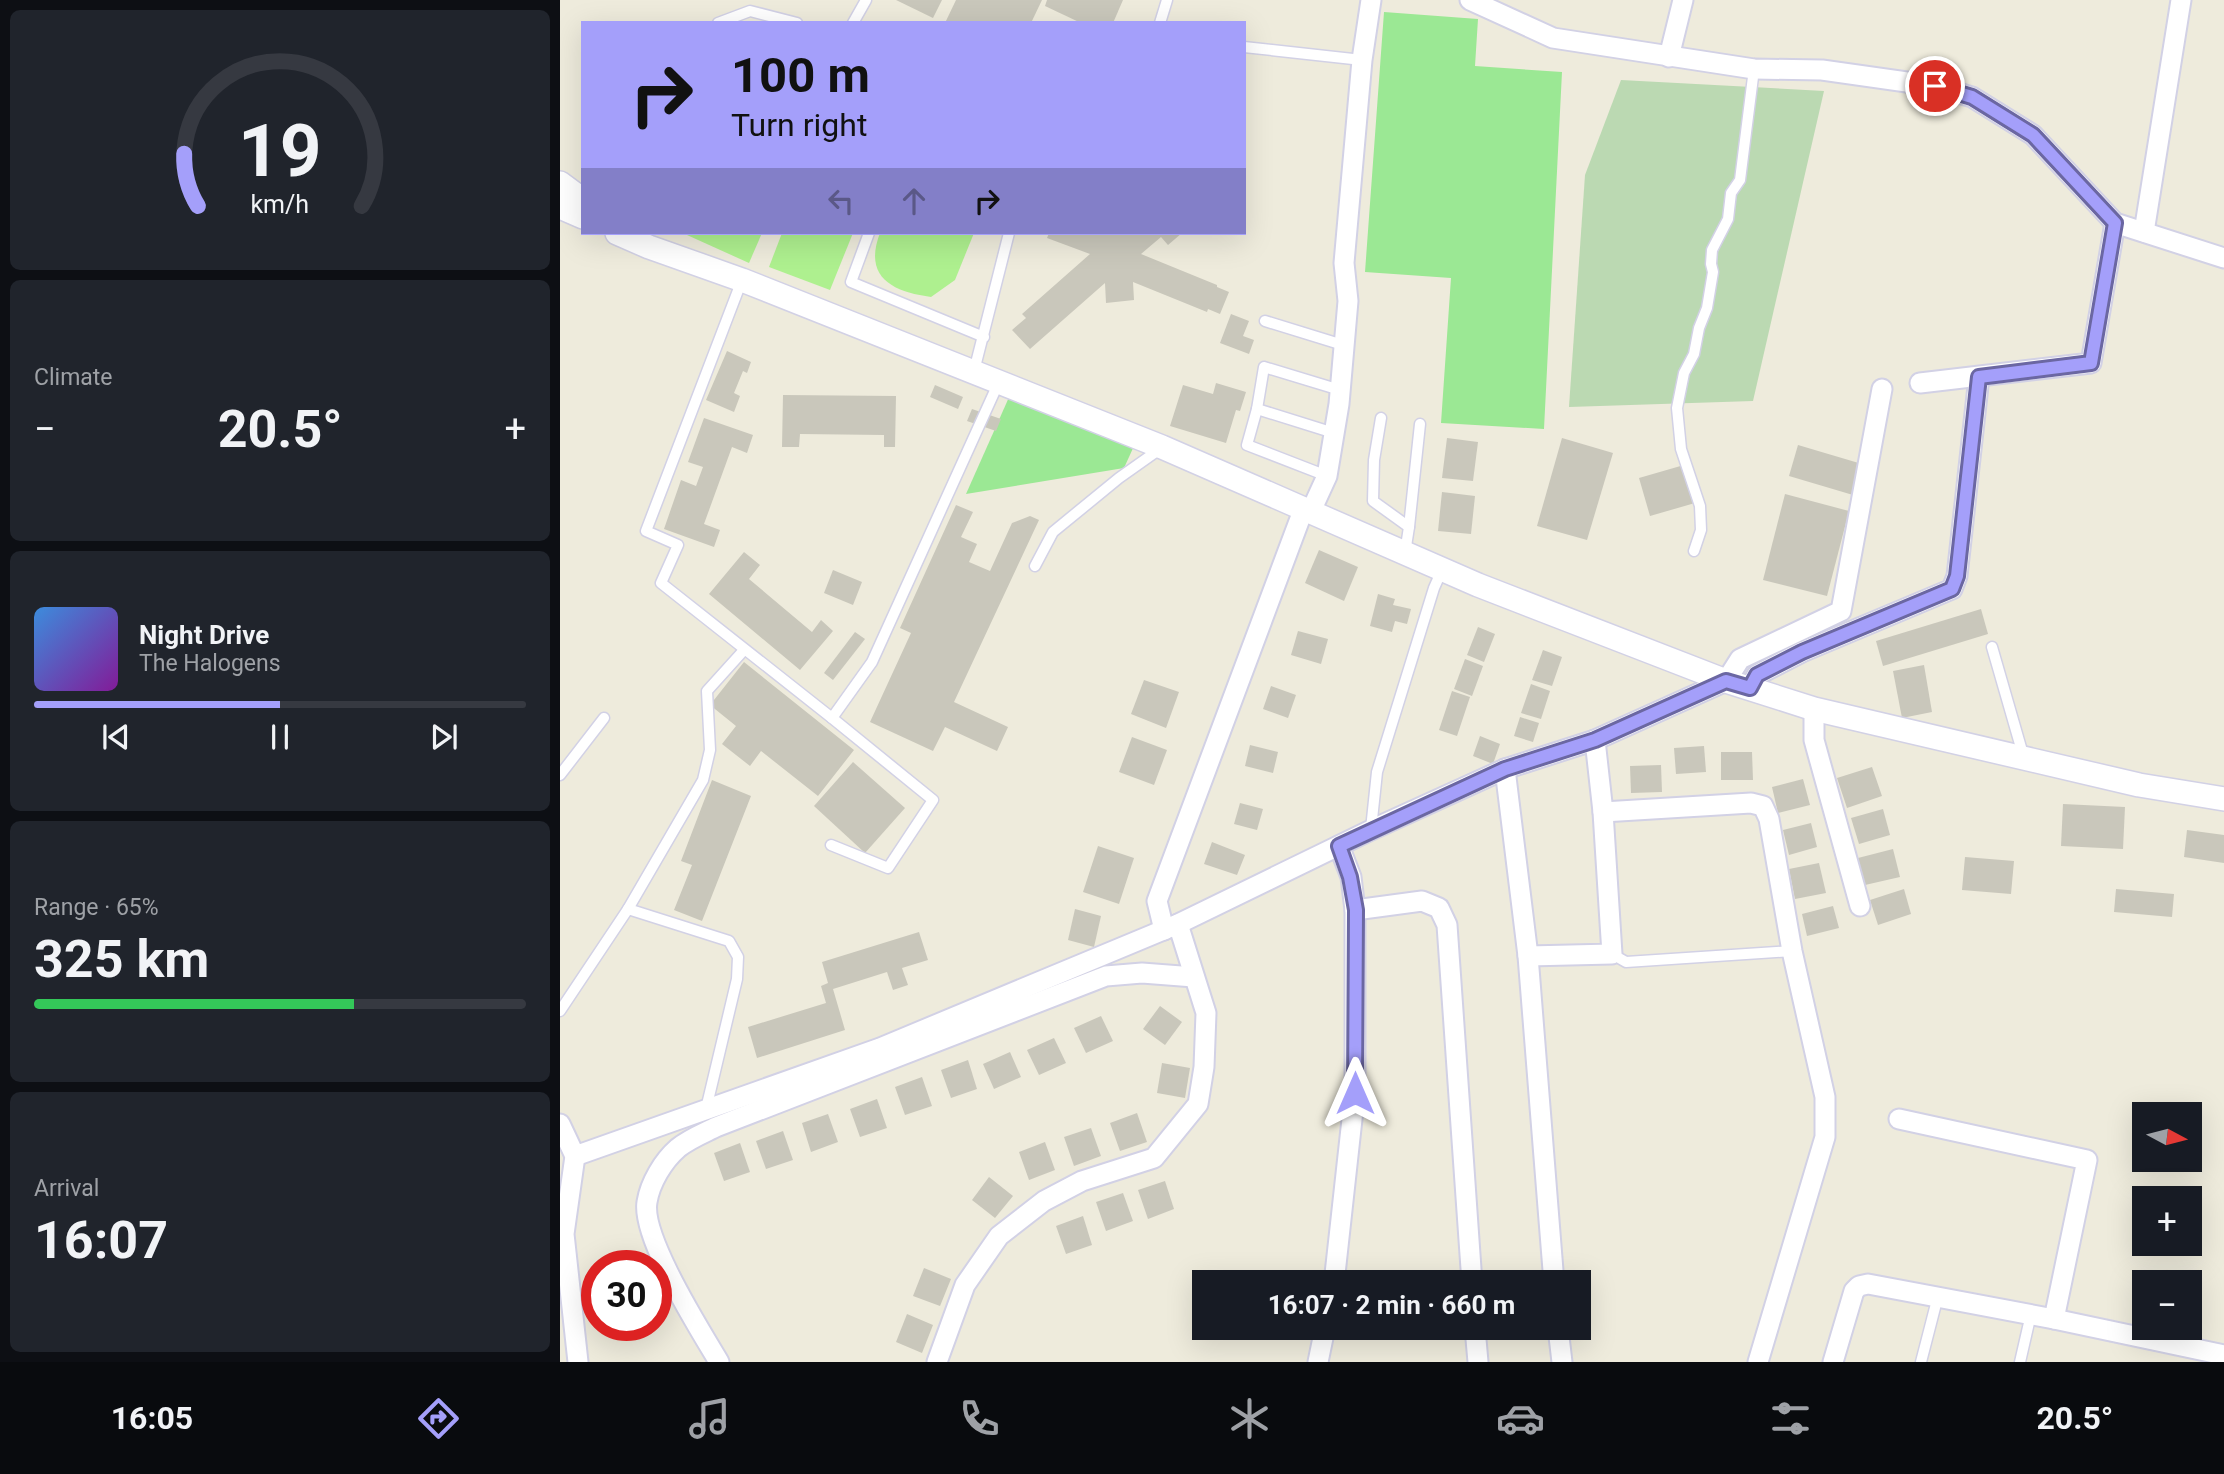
<!DOCTYPE html>
<html lang="en">
<head>
<meta charset="utf-8">
<style>
	:root { --surface:#171b24; --page:#20242c; --text:#f1f3f6; --muted:#9ea1a6; --line:#363941; --accent:#a49ffa }
	body { margin:0; font-family:Roboto,sans-serif; background:var(--page); color:var(--text); height:100vh; display:flex; flex-direction:column; font-size:26px; white-space:nowrap }
	* { box-sizing:border-box; margin:0 }
	p { font-size:23px; color:var(--muted) }
	.icon { flex:none; width:38px; height:38px; fill:none; stroke:currentColor; stroke-width:2; stroke-linecap:round; stroke-linejoin:round }
	.map { position:relative; flex:1; overflow:hidden }
	.sheet { display:flex; flex-direction:column; gap:10px; padding:10px; background:#0d0f14; width:560px }
	.sheet>* { flex:none }
	.banner { position:absolute; left:21px; top:21px; width:665px; height:214px; border-radius:0px; box-shadow:0 7px 28px #0002; background:#a49ffa; color:#111; overflow:hidden }
	.needle { width:46px; rotate:97deg }
	.buttons { position:absolute; left:1572px; top:1102px; display:grid; gap:14px }
	.buttons a { display:grid; place-items:center; width:70px; height:70px; border-radius:0px; background:var(--surface); box-shadow:0 7px 28px #0002; font-size:35px }
	.speed { position:absolute; left:21px; top:1250px; display:flex; gap:14px; font-size:35px; font-weight:700; text-align:center }
	.speed>* { display:grid; place-content:center; width:91px; height:91px; border-radius:50%; background:var(--surface); box-shadow:0 7px 28px #0002; line-height:1 }
	.speed .limit { border:10px solid #d22; background:#fff; color:#111 }
	.pin { position:absolute; display:grid; place-items:center; width:60px; height:60px; color:#fff; margin:-30px; border:4px solid #fff; border-radius:50%; box-shadow:0 2px 7px #0007 }
	.me { position:absolute; width:77px; margin:-38px; rotate:0deg; stroke-linejoin:round; filter:drop-shadow(0 0 5px #0008) }
	.turn { display:flex; align-items:center; gap:24px; height:147px; padding:0 35px; font-size:32px }
	.turn .icon { width:91px; height:91px; stroke-width:2.5 }
	.turn b { display:block; font-size:49px; line-height:60px }
	.lanes { display:flex; align-items:center; height:66px; padding:0 35px; background:#0003; justify-content:center; gap:35px; direction:ltr }
	.lanes .off { opacity:.35 }
	.big { font-size:52px; font-weight:700; line-height:1.1 }
	.sheet .card { flex:1; display:flex; flex-direction:column; justify-content:center; gap:10px; min-width:0; padding:0 24px; border-radius:10px; background:var(--page) }
	.sheet .dial { align-items:center; gap:0 }
	.dial svg { height:182px; overflow:visible; fill:none; stroke:var(--line); stroke-width:7; stroke-linecap:round; text-anchor:middle }
	.dial text { fill:var(--text); stroke:none }
	.song { display:flex; align-items:center; gap:21px }
	.cover { width:84px; height:84px; border-radius:10px; background:linear-gradient(135deg,hsl(210 70% 55%),hsl(290 70% 35%)) }
	.played { height:7px; border-radius:4px; background:linear-gradient(90deg,var(--accent) 50%,var(--line) 50%) }
	.keys { display:flex; justify-content:space-around; direction:ltr }
	.heat { display:flex; justify-content:space-between; align-items:center; font-size:38px; direction:ltr }
	.charge { height:10px; border-radius:5px; background:linear-gradient(90deg,#34c759 65%,var(--line) 0) }
	.trip { position:absolute; left:632px; top:1270px; width:399px; height:70px; border-radius:0px; background:var(--surface); box-shadow:0 7px 28px #0002; font-weight:700; line-height:70px; text-align:center }
	.tab-bar { display:flex; height:112px; justify-content:space-around; align-items:center; background:#090b0e; color:var(--muted) }
	.tab-bar .icon { width:49px; height:49px }
	.tab-bar .selected { color:var(--accent) }
	.tab-bar b { font-size:32px; color:var(--text) }
	main { display:flex; flex:1; min-height:0 }
	.map>svg:first-child { display:block }
	.green { fill:#9be894 }
	.cemetery { fill:#bbd9b2 }
	.pitch { fill:#aef08f }
	.building { fill:#c9c7bb }
	.lines { fill:none; stroke-linecap:round; stroke-linejoin:round }
	.service-casing { stroke:#d2d1e5; stroke-width:13 }
	.minor-casing { stroke:#d2d1e5; stroke-width:23 }
	.tertiary-casing { stroke:#d2d1e5; stroke-width:26 }
	.service { stroke:#fff; stroke-width:10 }
	.minor { stroke:#fff; stroke-width:19 }
	.tertiary { stroke:#fff; stroke-width:23 }
	.route-casing { stroke:#6b67a2; stroke-width:18 }
	.route { stroke:#a49ffa; stroke-width:12 }
</style>
</head>
<body>
<main>
<section class="sheet">
<div class="card dial"><svg viewBox="0 0 100 80">
<path d="M14 69A42 42 0 1 1 86 69"/>
<path d="M14 69A42 42 0 0 1 8 46" stroke="#a49ffa"/>
<text x="50" y="56" font-size="32" font-weight="700">19</text>
<text x="50" y="72" font-size="11">km/h</text>
</svg></div>
<div class="card"><p>Climate</p>
<div class="heat"><a>−</a><b class="big">20.5°</b><a>+</a></div>
</div>
<div class="card">
<div class="song"><i class="cover"></i><div><b>Night Drive</b><p>The Halogens</p></div></div>
<div class="played"></div>
<div class="keys"><svg class="icon" aria-label="previous" viewBox="0 0 24 24"><path d="M18 5L8 12l10 7zM5 5v14"/></svg><svg class="icon" aria-label="pause" viewBox="0 0 24 24"><path d="M8 5v14M16 5v14"/></svg><svg class="icon" aria-label="next" viewBox="0 0 24 24"><path d="M6 5l10 7-10 7zM19 5v14"/></svg></div>
</div>
<div class="card"><p>Range · 65%</p><b class="big">325 km</b><div class="charge"></div></div>
<div class="card"><p>Arrival</p><b class="big">16:07</b></div>
</section>
<div class="map">
<svg width="1664" height="1362" viewBox="0 0 1664 1362">
	<rect width="100%" height="100%" fill="#eeebdc"/>
	<!-- green -->
	<g class="green">
		<path d="M 824,12 L 918,19 L 915,66 L 1002,72 L 984,429 L 881,423 L 891,278 L 805,272 Z"/>
		<path d="M 450,395 L 574,446 L 564,468 L 406,494 Z"/>
	</g>
	<!-- cemetery -->
	<path class="cemetery" d="M 1061,80 L 1264,91 L 1193,401 L 1009,407 L 1025,175 Z"/>
	<!-- pitch -->
	<g class="pitch">
		<path d="M 128,233 L 202,233 L 189,263 L 127,235 Z"/>
		<path d="M 222,233 L 293,233 L 270,290 L 209,267 Z"/>
		<path d="M 320,233 L 414,233 L 395,280 L 371,297 C 332,292 303,277 320,233 Z"/>
	</g>
	<!-- building -->
	<g class="building">
		<path d="M 336,0 L 382,0 L 373,18 Z"/>
		<path d="M 396,0 L 482,0 L 471,23 L 385,23 Z"/>
		<path d="M 487,0 L 563,0 L 553,23 L 521,23 L 485,6 Z"/>
		<path d="M 489,233 L 622,233 L 608,245 L 601,237 L 581,254 L 657,285 L 657,287 L 669,292 L 660,314 L 648,309 L 647,312 L 573,282 L 574,300 L 546,303 L 545,283 L 470,349 L 452,330 L 466,318 L 462,314 L 530,254 L 487,238 Z"/>
		<path d="M 671,314 L 689,321 L 683,336 L 694,340 L 689,354 L 660,343 Z"/>
		<path d="M 167,351 L 191,362 L 187,373 L 183,371 L 174,393 L 180,396 L 174,412 L 146,400 Z"/>
		<path d="M 656,383 L 686,392 L 680,411 L 676,410 L 666,443 L 610,426 L 623,385 L 653,394 Z"/>
		<path d="M 375,385 L 403,397 L 398,409 L 370,397 Z"/>
		<path d="M 223,395 L 336,396 L 335,447 L 324,447 L 324,435 L 240,434 L 239,447 L 222,447 Z"/>
		<path d="M 412,409 L 441,419 L 436,431 L 407,421 Z"/>
		<path d="M 144,418 L 193,435 L 187,453 L 172,447 L 144,524 L 160,530 L 154,547 L 104,529 L 121,480 L 136,486 L 143,467 L 128,462 Z"/>
		<path d="M 887,438 L 918,442 L 913,481 L 882,478 Z"/>
		<path d="M 1002,438 L 1053,453 L 1027,540 L 977,526 Z"/>
		<path d="M 1238,445 L 1302,464 L 1293,495 L 1229,476 Z"/>
		<path d="M 1124,465 L 1135,503 L 1090,516 L 1079,478 Z"/>
		<path d="M 882,492 L 915,496 L 911,534 L 878,531 Z"/>
		<path d="M 1225,494 L 1289,511 L 1267,596 L 1203,580 Z"/>
		<path d="M 396,505 L 413,512 L 401,537 L 417,544 L 409,562 L 430,571 L 452,523 L 470,516 L 479,520 L 394,702 L 448,727 L 437,751 L 385,727 L 373,751 L 310,722 L 351,633 L 340,628 Z"/>
		<path d="M 759,550 L 798,567 L 784,601 L 745,583 Z"/>
		<path d="M 184,552 L 200,565 L 189,579 L 252,632 L 261,620 L 273,631 L 240,670 L 149,594 Z"/>
		<path d="M 273,570 L 302,582 L 293,605 L 264,593 Z"/>
		<path d="M 818,594 L 835,599 L 833,605 L 851,609 L 847,624 L 835,621 L 832,632 L 810,626 Z"/>
		<path d="M 1421,609 L 1428,634 L 1323,666 L 1316,641 Z"/>
		<path d="M 918,627 L 935,634 L 924,662 L 907,655 Z"/>
		<path d="M 738,631 L 768,639 L 761,664 L 731,655 Z"/>
		<path d="M 295,632 L 305,639 L 273,680 L 264,673 Z"/>
		<path d="M 983,650 L 1002,657 L 992,686 L 972,680 Z"/>
		<path d="M 905,659 L 923,666 L 912,696 L 894,689 Z"/>
		<path d="M 184,662 L 294,750 L 258,796 L 201,751 L 190,766 L 162,744 L 176,726 L 150,705 Z"/>
		<path d="M 1364,665 L 1372,712 L 1342,718 L 1333,671 Z"/>
		<path d="M 584,680 L 619,692 L 606,728 L 571,714 Z"/>
		<path d="M 971,684 L 990,691 L 981,719 L 961,713 Z"/>
		<path d="M 711,686 L 736,695 L 728,718 L 703,709 Z"/>
		<path d="M 892,691 L 910,697 L 897,736 L 879,730 Z"/>
		<path d="M 960,717 L 979,723 L 973,742 L 954,736 Z"/>
		<path d="M 920,736 L 940,744 L 933,764 L 913,756 Z"/>
		<path d="M 572,737 L 607,750 L 594,785 L 559,772 Z"/>
		<path d="M 690,745 L 718,752 L 713,773 L 685,766 Z"/>
		<path d="M 1144,746 L 1146,772 L 1116,774 L 1114,748 Z"/>
		<path d="M 1161,752 L 1192,752 L 1193,780 L 1161,780 Z"/>
		<path d="M 293,762 L 345,808 L 305,853 L 254,806 Z"/>
		<path d="M 1101,765 L 1102,792 L 1071,793 L 1070,766 Z"/>
		<path d="M 1312,767 L 1322,796 L 1287,808 L 1277,778 Z"/>
		<path d="M 1243,779 L 1250,805 L 1218,813 L 1212,787 Z"/>
		<path d="M 152,780 L 191,796 L 142,921 L 114,910 L 132,865 L 121,861 Z"/>
		<path d="M 680,803 L 703,809 L 697,830 L 674,824 Z"/>
		<path d="M 1503,804 L 1565,807 L 1563,849 L 1501,846 Z"/>
		<path d="M 1323,809 L 1330,835 L 1299,844 L 1291,818 Z"/>
		<path d="M 1251,823 L 1257,847 L 1229,855 L 1223,830 Z"/>
		<path d="M 1627,830 L 1664,835 L 1664,863 L 1624,857 Z"/>
		<path d="M 652,842 L 685,855 L 677,875 L 644,864 Z"/>
		<path d="M 538,846 L 574,858 L 559,904 L 523,892 Z"/>
		<path d="M 1333,849 L 1340,877 L 1305,885 L 1298,858 Z"/>
		<path d="M 1405,857 L 1454,861 L 1451,894 L 1402,890 Z"/>
		<path d="M 1259,863 L 1266,893 L 1235,899 L 1229,869 Z"/>
		<path d="M 1344,889 L 1351,914 L 1318,925 L 1310,900 Z"/>
		<path d="M 1556,889 L 1614,894 L 1612,917 L 1554,912 Z"/>
		<path d="M 1273,906 L 1279,928 L 1247,936 L 1242,914 Z"/>
		<path d="M 515,909 L 541,916 L 534,947 L 508,940 Z"/>
		<path d="M 359,932 L 368,960 L 342,968 L 348,985 L 333,990 L 327,972 L 273,989 L 285,1030 L 197,1058 L 188,1027 L 266,1003 L 261,986 L 268,983 L 262,962 Z"/>
		<path d="M 600,1006 L 622,1022 L 605,1045 L 583,1029 Z"/>
		<path d="M 541,1016 L 553,1041 L 526,1053 L 514,1028 Z"/>
		<path d="M 494,1038 L 506,1063 L 479,1075 L 467,1050 Z"/>
		<path d="M 450,1052 L 461,1077 L 434,1089 L 423,1064 Z"/>
		<path d="M 408,1060 L 417,1089 L 391,1098 L 381,1070 Z"/>
		<path d="M 602,1063 L 630,1068 L 625,1098 L 597,1093 Z"/>
		<path d="M 362,1077 L 372,1106 L 345,1115 L 335,1087 Z"/>
		<path d="M 317,1099 L 327,1128 L 300,1137 L 290,1109 Z"/>
		<path d="M 577,1113 L 587,1142 L 560,1151 L 550,1123 Z"/>
		<path d="M 268,1114 L 278,1142 L 251,1152 L 242,1123 Z"/>
		<path d="M 531,1128 L 541,1156 L 514,1166 L 504,1137 Z"/>
		<path d="M 223,1131 L 233,1160 L 206,1169 L 196,1141 Z"/>
		<path d="M 485,1142 L 495,1170 L 469,1180 L 459,1152 Z"/>
		<path d="M 180,1143 L 190,1172 L 164,1181 L 154,1153 Z"/>
		<path d="M 429,1177 L 453,1196 L 435,1218 L 412,1200 Z"/>
		<path d="M 605,1181 L 614,1209 L 588,1219 L 578,1190 Z"/>
		<path d="M 563,1193 L 573,1221 L 546,1231 L 536,1202 Z"/>
		<path d="M 523,1216 L 532,1245 L 506,1254 L 496,1226 Z"/>
		<path d="M 364,1268 L 391,1279 L 380,1306 L 353,1296 Z"/>
		<path d="M 347,1314 L 373,1325 L 362,1353 L 336,1342 Z"/>
	</g>
	<g class="lines">
		<defs>
			<g id="service">
				<path d="M 158,23 L 190,11 L 237,23"/>
				<path d="M 293,23 L 306,0"/>
				<path d="M 600,23 L 607,0"/>
				<path d="M 684,47 L 802,60"/>
				<path d="M 309,233 L 291,282 L 424,337"/>
				<path d="M 182,280 L 86,531 L 118,545 L 101,583 L 272,718"/>
				<path d="M 705,321 L 783,345"/>
				<path d="M 414,371 L 449,233"/>
				<path d="M 697,409 L 774,433"/>
				<path d="M 821,418 L 814,460 L 813,501 L 849,527 L 845,553"/>
				<path d="M 767,476 L 687,445 L 697,409 L 704,367 L 780,390"/>
				<path d="M 849,527 L 860,424"/>
				<path d="M 1134,551 L 1141,530 L 1140,506 L 1121,449 L 1117,408 L 1124,373 L 1134,354 L 1139,328 L 1147,308 L 1153,272 L 1151,264 L 1152,250 L 1168,219 L 1171,193 L 1180,180 L 1194,69"/>
				<path d="M 475,566 L 493,532 L 559,478 L 600,449"/>
				<path d="M 1432,647 L 1464,758"/>
				<path d="M 0,775 L 44,718"/>
				<path d="M 811,829 L 817,772 L 874,588 L 882,570"/>
				<path d="M 271,845 L 328,868 L 373,800 L 272,718 L 312,662 L 438,384"/>
				<path d="M 68,909 L 169,941 L 178,957 L 177,979 L 146,1109"/>
				<path d="M 1052,954 L 1066,962 L 1232,951"/>
				<path d="M 0,1011 L 68,909 L 143,780 L 150,750 L 147,691 L 184,650"/>
				<path d="M 1361,1362 L 1378,1296"/>
				<path d="M 1460,1362 L 1471,1314"/>
			</g>
			<g id="minor">
				<path d="M 910,0 L 993,38 L 1194,69 L 1262,70 L 1375,86 L 1412,97 L 1473,135 L 1555,223 L 1664,258"/>
				<path d="M 1109,57 L 1123,0"/>
				<path d="M 1584,232 L 1621,0"/>
				<path d="M 1360,383 L 1531,363 L 1555,223"/>
				<path d="M 751,511 L 767,476 L 779,404 L 788,301 L 784,263 L 802,60 L 811,0"/>
				<path d="M 1190,688 L 1197,675 L 1242,652 L 1392,589 L 1397,576 L 1419,377"/>
				<path d="M 1254,709 L 1254,740 L 1300,906"/>
				<path d="M 945,769 L 968,956 L 994,1283"/>
				<path d="M 1043,812 L 1191,803 L 1203,806 L 1209,819 L 1232,951 L 1265,1097 L 1265,1137 L 1198,1362"/>
				<path d="M 795,910 L 862,901 L 879,908 L 887,925 L 912,1283"/>
				<path d="M 604,930 L 597,901 L 744,508"/>
				<path d="M 968,956 L 1052,954 L 1043,812 L 1035,740"/>
				<path d="M 1339,1119 L 1527,1160 L 1494,1319"/>
				<path d="M 0,1124 L 15,1156 L 4,1234 L 18,1362"/>
				<path d="M 15,1156 L 320,1048 L 618,924 L 811,830 L 945,769 L 1035,740 L 1166,681 L 1180,659 L 1281,611 L 1322,389"/>
				<path d="M 774,1283 L 795,1092 L 795,910 L 791,877 L 779,846"/>
				<path d="M 915,1328 L 918,1362"/>
				<path d="M 998,1328 L 1002,1362"/>
				<path d="M 159,1362 C 140,1330 81,1237 87,1202 C 90,1183 103,1161 118,1148 C 129,1139 144,1133 156,1127 L 546,976 L 582,973 L 634,977"/>
				<path d="M 377,1362 L 405,1285 L 439,1236 L 484,1201 L 522,1181 L 594,1158 L 638,1104 L 644,1067 L 646,1013 L 618,924"/>
				<path d="M 758,1362 L 765,1328"/>
				<path d="M 1273,1362 L 1294,1291 L 1299,1286 L 1308,1284 L 1494,1319 L 1664,1355"/>
			</g>
			<g id="tertiary">
				<path d="M 0,183 L 23,200"/>
				<path d="M 0,207 L 23,217"/>
				<path d="M 57,233 L 89,247 L 182,280 L 602,447 L 918,585 L 1166,681 L 1254,709 L 1579,785 L 1664,799"/>
			</g>
		</defs>
		<!-- service casing -->
		<use href="#service" class="service-casing"/>
		<!-- minor casing -->
		<use href="#minor" class="minor-casing"/>
		<!-- tertiary casing -->
		<use href="#tertiary" class="tertiary-casing"/>
		<!-- service -->
		<use href="#service" class="service"/>
		<!-- minor -->
		<use href="#minor" class="minor"/>
		<!-- tertiary -->
		<use href="#tertiary" class="tertiary"/>
	</g>
	<g class="lines">
		<defs>
			<path id="route" d="M 795,1093 L 796,910 L 790,877 L 779,846 L 945,769 L 1035,740 L 1166,681 L 1190,688 L 1197,675 L 1242,652 L 1392,589 L 1397,576 L 1419,377 L 1531,363 L 1555,223 L 1473,135 L 1412,97 L 1375,86"/>
		</defs>
		<!-- route casing -->
		<use href="#route" class="route-casing"/>
		<!-- route -->
		<use href="#route" class="route"/>
	</g>
</svg>
<div class="buttons">
<a><svg class="needle" viewBox="-14 -14 28 28"><path d="M0-13l5 13h-10z" fill="#e53935"/><path d="M0 13l5-13h-10z" fill="#9ea1a6"/></svg></a>
<a>+</a>
<a>−</a>
</div>
<div class="speed"><div class="limit">30</div></div>
<div class="pin" style="left:1375px;top:86px;background:#d93025"><svg class="icon" aria-label="arrive" viewBox="0 0 24 24"><path d="M6 21V4h12l-3 4 3 4H6"/></svg></div>
<svg class="me" style="left:795px;top:1093px" viewBox="-20 -20 40 40"><path d="M0-17L14 15 0 8-14 15z" fill="#a49ffa" stroke="#fff" stroke-width="4"/></svg>
<div class="trip">16:07 · 2 min · 660 m</div>
<div class="banner">
<div class="turn"><svg class="icon" aria-label="right" viewBox="0 0 24 24"><path d="M7 20v-9h11M14 6l5 5-5 5"/></svg><div><b>100 m</b>Turn right</div></div>
<div class="lanes"><svg class="icon off" aria-label="left" viewBox="0 0 24 24"><path d="M17 20v-9H6M10 6l-5 5 5 5"/></svg><svg class="icon off" aria-label="ahead" viewBox="0 0 24 24"><path d="M12 20V5M6 11l6-6 6 6"/></svg><svg class="icon" aria-label="right" viewBox="0 0 24 24"><path d="M7 20v-9h11M14 6l5 5-5 5"/></svg></div>
</div>
</div>
</main>
<nav class="tab-bar">
<b>16:05</b>
<svg class="icon selected" aria-label="directions" viewBox="0 0 24 24"><path d="M12 3l9 9-9 9-9-9zM9 14v-3h6M13 9l2 2-2 2"/></svg>
<svg class="icon" aria-label="music" viewBox="0 0 24 24"><path d="M9 18V5l10-2v13"/><circle cx="6" cy="18" r="3"/><circle cx="16" cy="16" r="3"/></svg>
<svg class="icon" aria-label="phone" viewBox="0 0 24 24"><path d="M5 4h4l2 5-3 2q2 4 5 5l2-3 5 2v4C11 20 4 13 5 4z"/></svg>
<svg class="icon" aria-label="climate" viewBox="0 0 24 24"><path d="M12 3v18M4 7l16 10M4 17L20 7"/></svg>
<svg class="icon" aria-label="car" viewBox="0 0 24 24"><path d="M5 17H2v-5l4-1 3-4h7l3 4 3 1v5h-3M9 17h6M6 11h13"/><circle cx="7" cy="17" r="2"/><circle cx="17" cy="17" r="2"/></svg>
<svg class="icon" aria-label="filters" viewBox="0 0 24 24"><path d="M4 7h16M4 17h16"/><circle cx="9" cy="7" r="2"/><circle cx="15" cy="17" r="2"/></svg>
<b>20.5°</b>
</nav>
</body>
</html>
